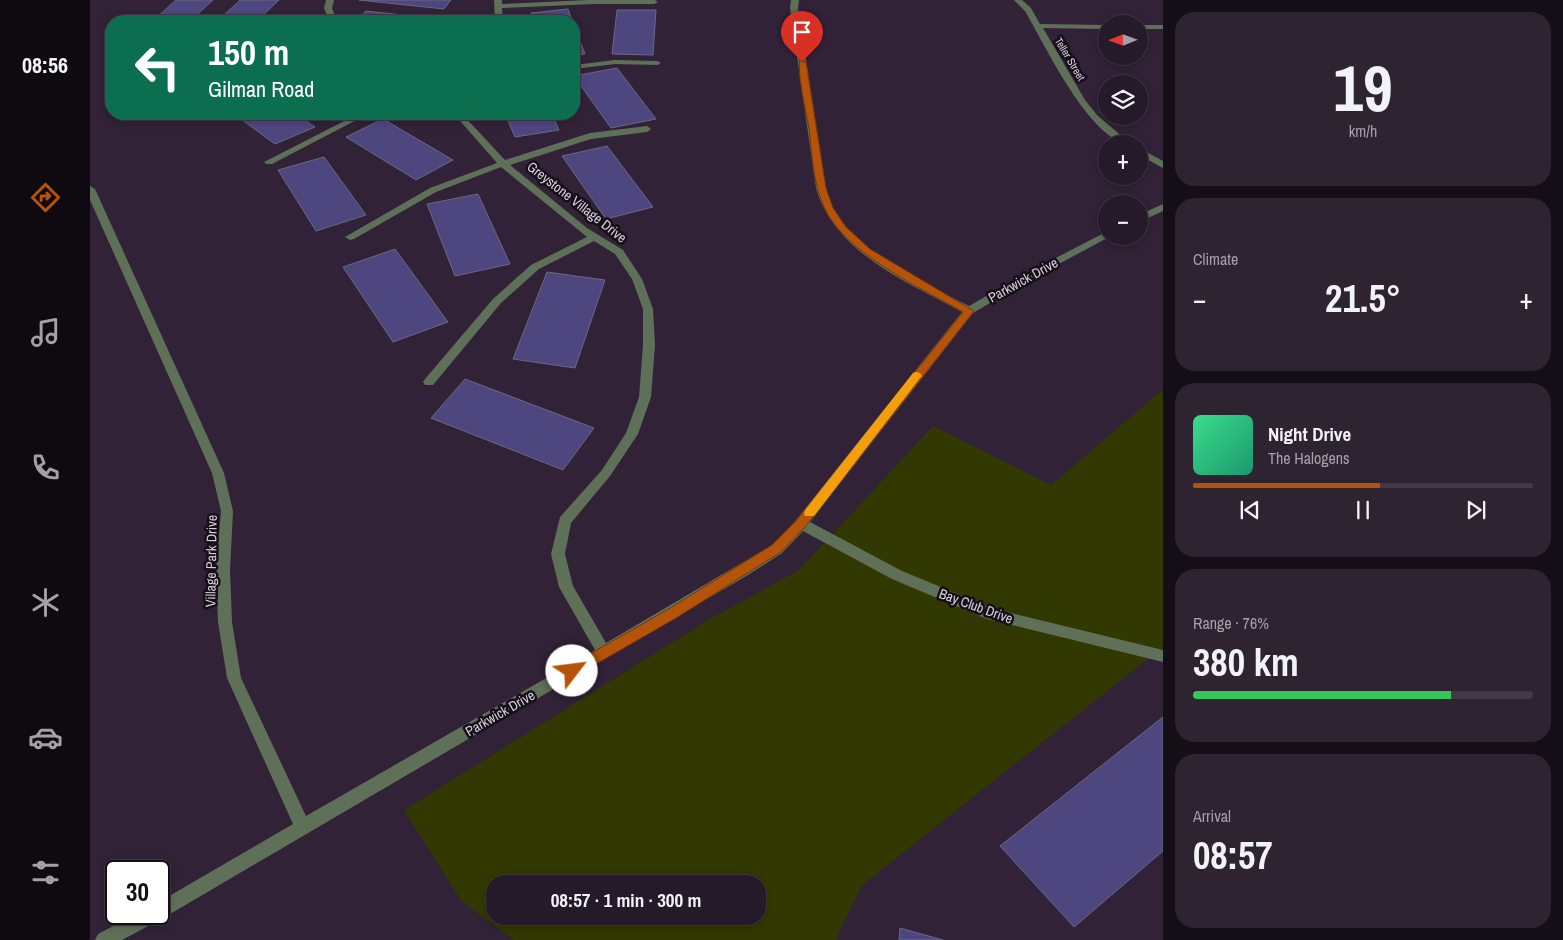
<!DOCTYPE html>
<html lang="en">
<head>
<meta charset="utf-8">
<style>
	:root { --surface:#251a29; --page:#2d2331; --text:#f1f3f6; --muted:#a3a1a8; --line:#423846; --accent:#b45309 }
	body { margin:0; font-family:"Archivo Narrow",sans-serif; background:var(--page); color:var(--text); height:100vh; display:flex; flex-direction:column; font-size:19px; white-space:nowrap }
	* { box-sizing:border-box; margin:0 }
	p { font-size:16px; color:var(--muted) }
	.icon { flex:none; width:28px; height:28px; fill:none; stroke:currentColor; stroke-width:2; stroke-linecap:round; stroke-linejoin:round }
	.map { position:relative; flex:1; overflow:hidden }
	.details { display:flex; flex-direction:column; gap:12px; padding:12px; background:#140e17; width:400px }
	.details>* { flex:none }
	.hud { position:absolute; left:15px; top:15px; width:475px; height:105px; border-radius:20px; box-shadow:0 2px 8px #0003,0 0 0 1px var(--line); background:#0b6e4f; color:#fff; overflow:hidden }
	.needle { width:32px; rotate:269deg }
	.fabs { position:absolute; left:1008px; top:15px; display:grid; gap:10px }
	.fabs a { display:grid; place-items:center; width:50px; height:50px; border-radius:50%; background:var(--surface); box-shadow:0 2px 8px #0003,0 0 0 1px var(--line); font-size:25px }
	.speed { position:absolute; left:15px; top:860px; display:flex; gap:10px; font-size:25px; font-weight:700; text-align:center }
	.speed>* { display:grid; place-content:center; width:65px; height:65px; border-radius:50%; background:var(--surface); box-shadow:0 2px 8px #0003,0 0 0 1px var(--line); line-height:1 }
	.speed .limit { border:2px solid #111; border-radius:8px; background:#fff; color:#111 }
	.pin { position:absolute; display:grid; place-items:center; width:42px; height:42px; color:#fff; margin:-51px -21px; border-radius:50% 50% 50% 0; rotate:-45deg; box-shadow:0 0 5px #0007 }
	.pin .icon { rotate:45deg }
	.me { position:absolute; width:55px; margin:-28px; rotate:60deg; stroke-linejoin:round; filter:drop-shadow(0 0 4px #0008) }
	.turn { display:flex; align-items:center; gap:18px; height:105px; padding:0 20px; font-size:22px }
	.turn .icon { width:65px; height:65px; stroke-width:2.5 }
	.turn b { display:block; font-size:35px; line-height:42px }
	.big { font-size:38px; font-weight:800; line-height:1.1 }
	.details .widget { flex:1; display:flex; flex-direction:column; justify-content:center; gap:8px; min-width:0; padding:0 18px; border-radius:20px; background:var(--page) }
	.details .dial { align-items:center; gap:0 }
	.dial b { font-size:65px; line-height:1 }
	.song { display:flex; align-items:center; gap:15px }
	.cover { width:60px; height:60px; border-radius:8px; background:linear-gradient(135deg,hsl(150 70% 55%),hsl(160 70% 35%)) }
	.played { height:5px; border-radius:2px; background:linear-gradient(90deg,var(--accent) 55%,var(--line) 55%) }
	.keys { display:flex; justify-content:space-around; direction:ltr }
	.heat { display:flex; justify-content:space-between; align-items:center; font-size:28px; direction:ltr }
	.charge { height:8px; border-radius:4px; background:linear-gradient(90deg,#34c759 76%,var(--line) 0) }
	.trip { position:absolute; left:396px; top:875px; width:280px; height:50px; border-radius:20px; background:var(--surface); box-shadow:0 2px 8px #0003,0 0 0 1px var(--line); font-weight:800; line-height:50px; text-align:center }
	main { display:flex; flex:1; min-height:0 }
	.dock { display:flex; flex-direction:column; width:90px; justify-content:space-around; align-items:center; background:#0f0a10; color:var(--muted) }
	.dock .icon { width:35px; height:35px }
	.dock .on { color:var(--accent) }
	.dock b { font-size:22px; color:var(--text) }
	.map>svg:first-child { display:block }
	.green { fill:#313801; fill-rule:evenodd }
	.building { fill:#4e467f; stroke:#6a6883 }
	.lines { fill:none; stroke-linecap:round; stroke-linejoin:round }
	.minor { fill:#5f7059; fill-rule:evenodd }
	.route { fill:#b45309; stroke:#753606 }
	.slow { fill:#f59e0b }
	.labels { text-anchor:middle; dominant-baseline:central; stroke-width:5; stroke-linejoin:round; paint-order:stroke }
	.far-street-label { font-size:11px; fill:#d9cfdd; stroke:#150f18 }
	.street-label { font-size:14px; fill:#d9cfdd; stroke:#150f18 }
</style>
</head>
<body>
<main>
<nav class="dock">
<b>08:56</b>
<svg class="icon on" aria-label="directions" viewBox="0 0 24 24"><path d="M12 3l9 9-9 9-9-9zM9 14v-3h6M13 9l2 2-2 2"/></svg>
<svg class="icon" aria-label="music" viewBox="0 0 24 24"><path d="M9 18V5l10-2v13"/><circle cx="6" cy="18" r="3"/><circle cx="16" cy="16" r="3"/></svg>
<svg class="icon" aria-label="phone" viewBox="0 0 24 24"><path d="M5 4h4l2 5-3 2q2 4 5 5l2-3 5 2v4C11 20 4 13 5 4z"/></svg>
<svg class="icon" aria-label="climate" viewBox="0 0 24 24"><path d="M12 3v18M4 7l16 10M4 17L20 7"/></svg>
<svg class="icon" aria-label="car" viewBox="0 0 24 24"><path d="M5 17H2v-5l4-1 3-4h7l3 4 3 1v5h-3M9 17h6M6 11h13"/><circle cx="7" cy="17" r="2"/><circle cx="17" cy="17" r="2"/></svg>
<svg class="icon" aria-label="filters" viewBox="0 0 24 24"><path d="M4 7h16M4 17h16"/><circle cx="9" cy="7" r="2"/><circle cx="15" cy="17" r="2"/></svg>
</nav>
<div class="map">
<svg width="1073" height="940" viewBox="0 0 1073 940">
	<rect width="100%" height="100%" fill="#312237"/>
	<!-- green -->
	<path class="green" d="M 1073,389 L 1073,647 L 771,886 L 746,940 L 424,940 L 372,902 L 314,810 L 618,620 L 709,570 L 843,426 L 961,485 ZM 405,884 L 668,884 L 668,916 L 405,916 Z"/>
	<!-- building -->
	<g class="building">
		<path d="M 86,0 L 123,0 L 100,21 L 64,20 Z"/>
		<path d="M 150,0 L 189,0 L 167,21 L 132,17 Z"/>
		<path d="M 269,0 L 361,0 L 354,9 Z"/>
		<path d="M 478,9 L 482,21 L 444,21 L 441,13 Z"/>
		<path d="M 527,10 L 566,10 L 563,55 L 522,54 Z"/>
		<path d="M 276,11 L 368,21 L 267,21 Z"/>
		<path d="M 484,25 L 495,54 L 484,55 Z"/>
		<path d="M 527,68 L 566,119 L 521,128 L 484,76 Z"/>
		<path d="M 144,114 L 206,114 L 225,127 L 185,144 Z"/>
		<path d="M 415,114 L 462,114 L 469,130 L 425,137 Z"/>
		<path d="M 293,119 L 363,160 L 326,180 L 256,137 Z"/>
		<path d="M 517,146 L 563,207 L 516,219 L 472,156 Z"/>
		<path d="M 234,157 L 276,215 L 226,231 L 188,170 Z"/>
		<path d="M 388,194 L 420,264 L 365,276 L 337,204 Z"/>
		<path d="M 305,249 L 358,322 L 303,342 L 253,267 Z"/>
		<path d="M 457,272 L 515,280 L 485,368 L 423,359 Z"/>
		<path d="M 375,379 L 504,428 L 473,470 L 341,418 Z"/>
		<path d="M 1073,717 L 1073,851 L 984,927 L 910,846 Z"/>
		<path d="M 810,928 L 853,940 L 809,940 Z"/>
	</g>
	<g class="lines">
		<!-- minor -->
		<g class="minor">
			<path d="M 236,0 L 244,0 L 242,8 L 247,21 L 239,21 L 234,8 Z"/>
			<path d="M 404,0 L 412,0 L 412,4 L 498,0 L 565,0 L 568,2 L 564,4 L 504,4 L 412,8 L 413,21 L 405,21 Z"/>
			<path d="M 701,0 L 709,0 L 708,8 L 736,188 C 738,194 739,201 742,206 C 767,255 833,282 879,306 L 931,276 L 1012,234 L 1016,233 L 1016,236 L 1021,236 L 939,280 L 883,313 L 720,522 L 812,571 L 904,609 L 1073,650 L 1073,662 L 897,619 L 802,579 L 713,531 L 692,553 L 658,575 L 75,917 L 32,940 L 5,940 L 8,934 L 46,914 L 69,914 L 69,902 L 203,824 L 137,678 L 128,622 L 126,570 L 131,511 L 122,473 L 0,200 L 0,186 L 5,189 L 134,473 L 143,511 L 140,570 L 142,622 L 151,678 L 216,816 L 505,650 L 469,587 L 461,554 L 470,517 L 512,470 L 536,433 L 549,397 L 553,345 L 553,309 L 542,279 L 525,254 L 504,241 L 449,269 L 411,303 L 343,385 L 335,385 L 333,382 L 335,379 L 403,299 L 441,265 L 497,237 L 411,167 L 346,192 L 264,239 L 260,240 L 255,237 L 340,188 L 407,163 L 364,114 L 372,114 L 415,160 L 500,133 L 557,126 L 561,129 L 557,132 L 501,139 L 420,165 L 497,228 L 533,250 L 552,279 L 563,309 L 565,345 L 561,397 L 548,434 L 520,476 L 481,523 L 475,554 L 483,586 L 516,643 L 682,545 L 706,520 L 872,312 C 823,285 759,259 733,206 C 730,201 728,194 726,188 L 700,8 Z"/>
			<path d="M 924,0 L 932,0 L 941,8 L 950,24 L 1016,25 L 1016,29 L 953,28 L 995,100 L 1007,115 L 1041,144 C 1001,144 954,43 935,11 Z"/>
			<rect x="1049" y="25" width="24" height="4"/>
			<path d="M 525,60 L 567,61 L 571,63 L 567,65 L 525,64 L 484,69 L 484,65 Z"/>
			<path d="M 268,114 L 278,114 L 182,164 L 176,164 L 174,162 Z"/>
			<path d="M 1049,148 L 1073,161 L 1073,168 L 1049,155 Z"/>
			<path d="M 1073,204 L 1073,211 L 1049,222 L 1049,215 Z"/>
		</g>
	</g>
	<!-- route -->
	<path class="route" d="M 710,60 L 716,62 L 736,188 L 743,208 L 756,227 L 780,249 L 884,311 L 715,527 L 691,552 L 586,618 L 487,675 L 482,677 L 477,675 L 475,671 L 477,667 L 577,610 L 682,545 L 706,521 L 873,312 C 831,288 754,253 734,207 C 723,183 722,154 719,128 C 716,112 707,73 710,60 Z"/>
	<!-- slow -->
	<path class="slow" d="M 826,372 L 830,373 L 832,376 L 830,378 L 724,516 L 715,516 L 714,513 L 715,510 L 823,373 Z"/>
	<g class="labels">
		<!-- far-street labels -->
		<g class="far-street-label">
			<text transform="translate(980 59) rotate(59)">Teller Street</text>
		</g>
		<!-- street labels -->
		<g class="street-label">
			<text transform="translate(487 202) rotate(38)">Greystone Village Drive</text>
			<text transform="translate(933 280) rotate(-29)">Parkwick Drive</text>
			<text transform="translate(121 561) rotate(-89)">Village Park Drive</text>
			<text transform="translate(886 606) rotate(20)">Bay Club Drive</text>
			<text transform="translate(410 713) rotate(-30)">Parkwick Drive</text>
		</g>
	</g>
</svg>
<div class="fabs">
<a><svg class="needle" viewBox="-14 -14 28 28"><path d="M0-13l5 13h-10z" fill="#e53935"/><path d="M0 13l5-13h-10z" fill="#a3a1a8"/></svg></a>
<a><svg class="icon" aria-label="layers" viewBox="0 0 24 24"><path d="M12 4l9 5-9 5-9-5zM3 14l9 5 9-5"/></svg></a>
<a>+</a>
<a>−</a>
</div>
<div class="speed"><div class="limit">30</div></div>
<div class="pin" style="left:712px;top:62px;background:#d93025"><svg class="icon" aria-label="arrive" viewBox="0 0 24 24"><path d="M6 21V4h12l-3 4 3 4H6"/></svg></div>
<svg class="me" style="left:482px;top:671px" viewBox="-20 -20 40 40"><circle r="19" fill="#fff"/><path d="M0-13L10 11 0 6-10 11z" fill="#b45309"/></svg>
<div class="trip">08:57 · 1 min · 300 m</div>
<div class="hud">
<div class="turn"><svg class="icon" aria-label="left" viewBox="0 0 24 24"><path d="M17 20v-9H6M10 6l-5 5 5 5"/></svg><div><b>150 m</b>Gilman Road</div></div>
</div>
</div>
<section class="details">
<div class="widget dial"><b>19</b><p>km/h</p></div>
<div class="widget"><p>Climate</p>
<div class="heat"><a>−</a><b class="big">21.5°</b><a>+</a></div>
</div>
<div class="widget">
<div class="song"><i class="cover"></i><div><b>Night Drive</b><p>The Halogens</p></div></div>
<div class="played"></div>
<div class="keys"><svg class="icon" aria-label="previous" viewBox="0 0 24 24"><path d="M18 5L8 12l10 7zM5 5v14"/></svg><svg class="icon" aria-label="pause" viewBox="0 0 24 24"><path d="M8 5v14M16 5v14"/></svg><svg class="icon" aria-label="next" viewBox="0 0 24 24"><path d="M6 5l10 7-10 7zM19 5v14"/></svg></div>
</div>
<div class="widget"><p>Range · 76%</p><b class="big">380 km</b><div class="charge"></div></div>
<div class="widget"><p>Arrival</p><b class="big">08:57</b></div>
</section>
</main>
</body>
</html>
